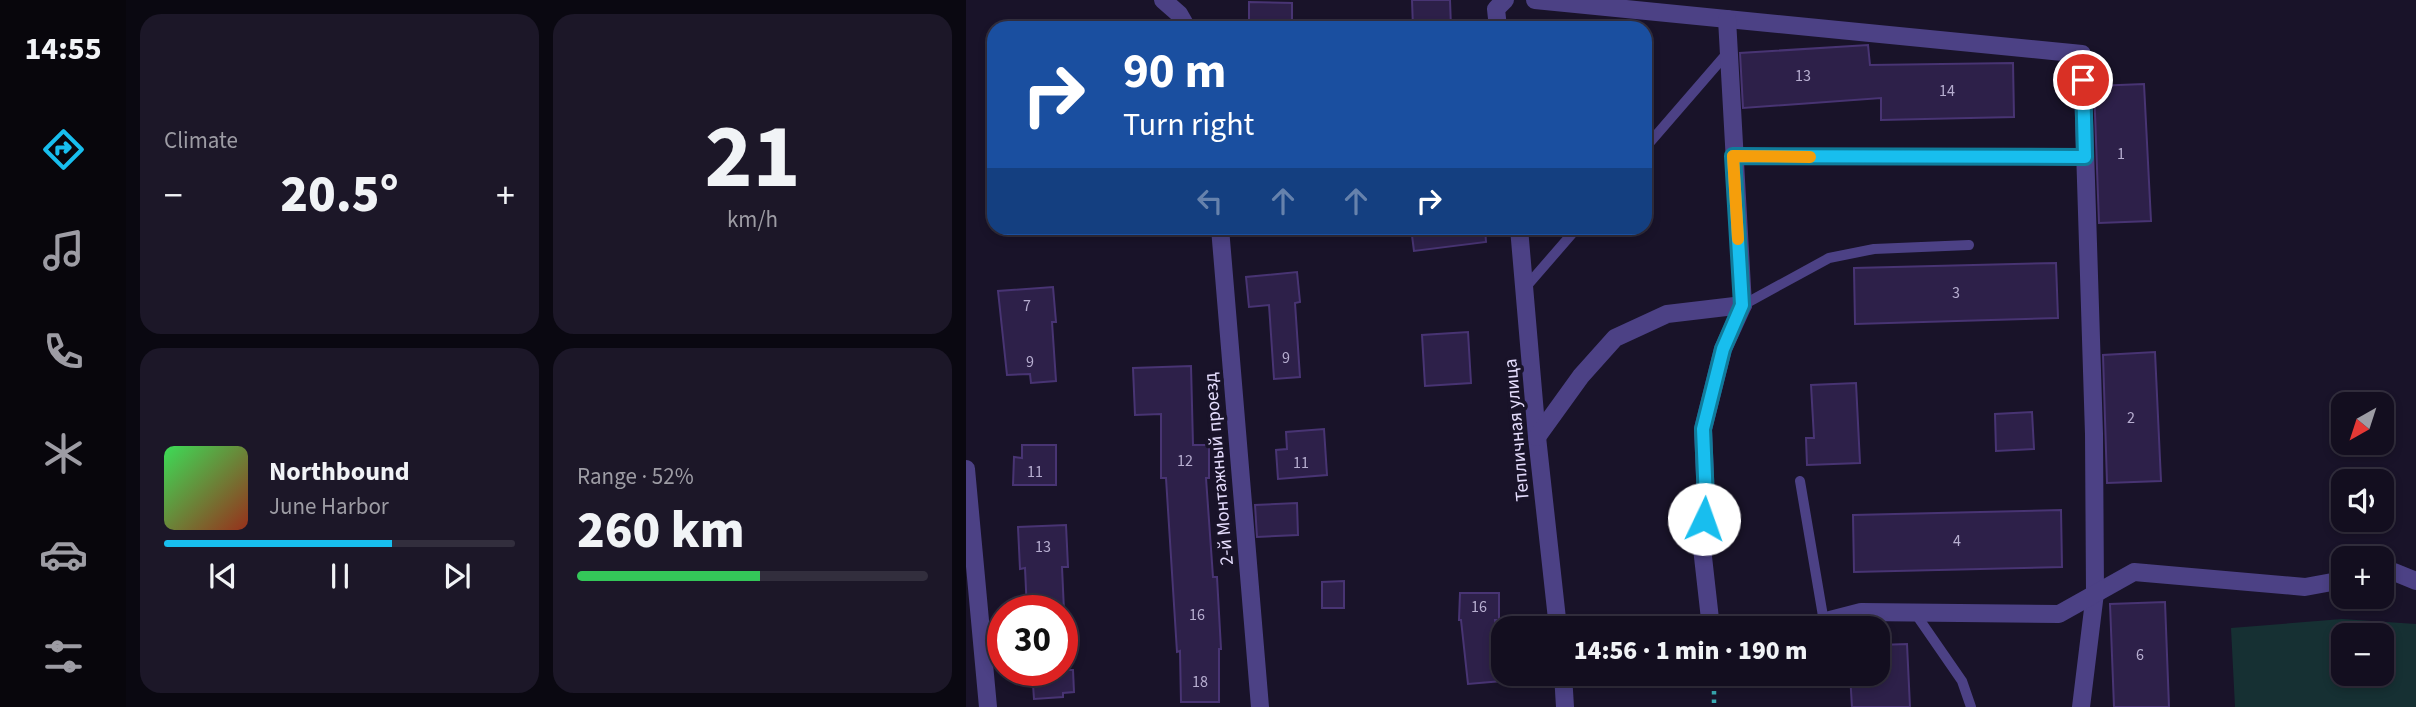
<!DOCTYPE html>
<html lang="en">
<head>
<meta charset="utf-8">
<style>
	:root { --surface:#130e1f; --page:#1c1728; --text:#f1f3f6; --muted:#9d9ca4; --line:#322e3d; --accent:#18beee }
	body { margin:0; font-family:"Source Sans 3",sans-serif; background:var(--page); color:var(--text); height:100vh; display:flex; flex-direction:column; font-size:26px; white-space:nowrap }
	* { box-sizing:border-box; margin:0 }
	p { font-size:23px; color:var(--muted) }
	.icon { flex:none; width:38px; height:38px; fill:none; stroke:currentColor; stroke-width:2; stroke-linecap:round; stroke-linejoin:round }
	.map { position:relative; flex:1; overflow:hidden }
	.sheet { display:flex; flex-direction:column; gap:14px; padding:14px; background:#0a0811; width:840px }
	.sheet>* { flex:none }
	.guide { position:absolute; left:21px; top:21px; width:665px; height:214px; border-radius:21px; box-shadow:0 4px 10px #0003,0 0 0 2px var(--line); background:#1a4fa0; color:#fff; overflow:hidden }
	.needle { width:46px; rotate:219deg }
	.controls { position:absolute; left:1365px; top:392px; display:grid; gap:14px }
	.controls a { display:grid; place-items:center; width:63px; height:63px; border-radius:14px; background:var(--surface); box-shadow:0 4px 10px #0003,0 0 0 2px var(--line); font-size:35px }
	.speed { position:absolute; left:21px; top:595px; display:flex; gap:14px; font-size:35px; font-weight:700; text-align:center }
	.speed>* { display:grid; place-content:center; width:91px; height:91px; border-radius:50%; background:var(--surface); box-shadow:0 4px 10px #0003,0 0 0 2px var(--line); line-height:1 }
	.speed .limit { border:10px solid #d22; background:#fff; color:#111 }
	.pin { position:absolute; display:grid; place-items:center; width:60px; height:60px; color:#fff; margin:-30px; border:4px solid #fff; border-radius:50%; box-shadow:0 2px 7px #0007 }
	.me { position:absolute; width:77px; margin:-38px; rotate:3deg; stroke-linejoin:round; filter:drop-shadow(0 0 5px #0008) }
	.turn { display:flex; align-items:center; gap:24px; height:147px; padding:0 21px; font-size:32px }
	.turn .icon { width:91px; height:91px; stroke-width:2.5 }
	.turn b { display:block; font-size:49px; line-height:60px }
	.lanes { display:flex; align-items:center; height:66px; padding:0 21px; background:#0003; justify-content:center; gap:35px; direction:ltr }
	.lanes .off { opacity:.35 }
	.big { font-size:52px; font-weight:800; line-height:1.1 }
	.sheet .tile { flex:1; display:flex; flex-direction:column; justify-content:center; gap:10px; min-width:0; padding:0 24px; border-radius:21px; background:var(--page) }
	.sheet .dial { align-items:center; gap:0 }
	.dial b { font-size:91px; line-height:1 }
	.song { display:flex; align-items:center; gap:21px }
	.cover { width:84px; height:84px; border-radius:10px; background:linear-gradient(135deg,hsl(130 70% 55%),hsl(10 70% 35%)) }
	.played { height:7px; border-radius:4px; background:linear-gradient(90deg,var(--accent) 65%,var(--line) 65%) }
	.keys { display:flex; justify-content:space-around; direction:ltr }
	.heat { display:flex; justify-content:space-between; align-items:center; font-size:38px; direction:ltr }
	.charge { height:10px; border-radius:5px; background:linear-gradient(90deg,#34c759 52%,var(--line) 0) }
	.sheet .tiles { flex:1; display:grid; gap:14px; grid-template-columns:repeat(2,1fr) }
	.trip { position:absolute; left:525px; top:616px; width:399px; height:70px; border-radius:21px; background:var(--surface); box-shadow:0 4px 10px #0003,0 0 0 2px var(--line); font-weight:800; line-height:70px; text-align:center }
	main { display:flex; flex:1; min-height:0 }
	.menu { display:flex; flex-direction:column; width:126px; justify-content:space-around; align-items:center; background:#08060c; color:var(--muted) }
	.menu .icon { width:49px; height:49px }
	.menu .selected { color:var(--accent) }
	.menu b { font-size:32px; color:var(--text) }
	.map>svg:first-child { display:block }
	.green { fill:#163033; fill-rule:evenodd }
	.building { fill:#2d2049; stroke:#483473; stroke-width:2 }
	.lines { fill:none; stroke-linecap:round; stroke-linejoin:round }
	.path { stroke:#3aacb4; stroke-width:4.5; stroke-dasharray:3.5 5; stroke-linecap:butt }
	.service { stroke:#4c4185; stroke-width:10 }
	.minor { stroke:#4c4185; stroke-width:18 }
	.route-casing { stroke:#107c9b; stroke-width:18 }
	.route { stroke:#18beee; stroke-width:12 }
	.slow { stroke:#f59e0b; stroke-width:12 }
	.labels { text-anchor:middle; dominant-baseline:central; stroke-width:7; stroke-linejoin:round; paint-order:stroke }
	.number-label { font-size:16px; fill:#b7aed0 }
	.street-label { font-size:19px; fill:#e5ddfd; stroke:#191329 }
</style>
</head>
<body>
<main>
<nav class="menu">
<b>14:55</b>
<svg class="icon selected" aria-label="directions" viewBox="0 0 24 24"><path d="M12 3l9 9-9 9-9-9zM9 14v-3h6M13 9l2 2-2 2"/></svg>
<svg class="icon" aria-label="music" viewBox="0 0 24 24"><path d="M9 18V5l10-2v13"/><circle cx="6" cy="18" r="3"/><circle cx="16" cy="16" r="3"/></svg>
<svg class="icon" aria-label="phone" viewBox="0 0 24 24"><path d="M5 4h4l2 5-3 2q2 4 5 5l2-3 5 2v4C11 20 4 13 5 4z"/></svg>
<svg class="icon" aria-label="climate" viewBox="0 0 24 24"><path d="M12 3v18M4 7l16 10M4 17L20 7"/></svg>
<svg class="icon" aria-label="car" viewBox="0 0 24 24"><path d="M5 17H2v-5l4-1 3-4h7l3 4 3 1v5h-3M9 17h6M6 11h13"/><circle cx="7" cy="17" r="2"/><circle cx="17" cy="17" r="2"/></svg>
<svg class="icon" aria-label="filters" viewBox="0 0 24 24"><path d="M4 7h16M4 17h16"/><circle cx="9" cy="7" r="2"/><circle cx="15" cy="17" r="2"/></svg>
</nav>
<section class="sheet">
<div class="tiles">
<div class="tile"><p>Climate</p>
<div class="heat"><a>−</a><b class="big">20.5°</b><a>+</a></div>
</div>
<div class="tile dial"><b>21</b><p>km/h</p></div>
<div class="tile">
<div class="song"><i class="cover"></i><div><b>Northbound</b><p>June Harbor</p></div></div>
<div class="played"></div>
<div class="keys"><svg class="icon" aria-label="previous" viewBox="0 0 24 24"><path d="M18 5L8 12l10 7zM5 5v14"/></svg><svg class="icon" aria-label="pause" viewBox="0 0 24 24"><path d="M8 5v14M16 5v14"/></svg><svg class="icon" aria-label="next" viewBox="0 0 24 24"><path d="M6 5l10 7-10 7zM19 5v14"/></svg></div>
</div>
<div class="tile"><p>Range · 52%</p><b class="big">260 km</b><div class="charge"></div></div>
</div>
</section>
<div class="map">
<svg width="1450" height="707" viewBox="0 0 1450 707">
	<rect width="100%" height="100%" fill="#191329"/>
	<!-- green -->
	<path class="green" d="M 1376,619 L 1450,624 L 1450,707 L 1269,707 L 1265,628 ZM 1377,635 L 1416,635 L 1416,674 L 1377,674 Z"/>
	<!-- building -->
	<g class="building">
		<path d="M 446,0 L 484,0 L 485,28 L 447,28 Z"/>
		<path d="M 283,2 L 326,3 L 326,28 L 283,28 Z"/>
		<path d="M 902,45 L 904,65 L 1047,63 L 1048,117 L 915,120 L 915,98 L 777,108 L 774,53 Z"/>
		<path d="M 1178,84 L 1185,221 L 1133,223 L 1128,86 Z"/>
		<path d="M 445,228 L 519,228 L 520,242 L 448,251 Z"/>
		<path d="M 1090,263 L 1092,318 L 889,324 L 888,268 Z"/>
		<path d="M 331,272 L 334,302 L 329,303 L 334,377 L 308,379 L 303,305 L 283,307 L 280,277 Z"/>
		<path d="M 87,287 L 90,322 L 86,322 L 90,381 L 65,383 L 64,374 L 41,375 L 32,291 Z"/>
		<path d="M 502,332 L 505,383 L 459,386 L 456,335 Z"/>
		<path d="M 1189,352 L 1195,481 L 1141,483 L 1137,355 Z"/>
		<path d="M 225,366 L 227,445 L 243,445 L 243,478 L 240,478 L 247,577 L 251,577 L 255,649 L 253,649 L 253,702 L 215,702 L 214,651 L 211,652 L 200,478 L 195,478 L 195,414 L 169,415 L 167,368 Z"/>
		<path d="M 890,383 L 894,463 L 841,465 L 840,438 L 848,438 L 845,385 Z"/>
		<path d="M 1066,412 L 1068,449 L 1030,451 L 1029,414 Z"/>
		<path d="M 358,429 L 361,475 L 312,479 L 310,450 L 321,449 L 320,432 Z"/>
		<path d="M 56,445 L 90,445 L 90,485 L 47,485 L 48,457 L 56,458 Z"/>
		<path d="M 331,503 L 332,535 L 291,537 L 289,505 Z"/>
		<path d="M 1095,510 L 1096,567 L 888,572 L 887,515 Z"/>
		<path d="M 100,525 L 102,567 L 96,567 L 98,611 L 61,611 L 59,568 L 54,569 L 52,527 Z"/>
		<path d="M 378,581 L 378,608 L 356,608 L 356,582 Z"/>
		<path d="M 494,593 L 533,593 L 533,620 L 529,620 L 536,681 L 502,684 L 495,620 L 493,620 Z"/>
		<path d="M 1199,602 L 1203,707 L 1148,707 L 1144,604 Z"/>
		<path d="M 941,644 L 944,707 L 886,707 L 884,674 L 912,674 L 912,645 Z"/>
		<path d="M 66,670 L 107,670 L 108,692 L 97,693 L 97,697 L 68,699 Z"/>
	</g>
	<g class="lines">
		<!-- path -->
		<path class="path" d="M 748,674 L 748,707"/>
		<!-- service -->
		<g class="service">
			<path d="M 679,148 L 763,51"/>
			<path d="M 767,156 L 1119,157"/>
			<path d="M 559,288 L 611,228"/>
			<path d="M 777,305 L 863,258 L 908,249 L 1003,245"/>
			<path d="M 834,481 L 858,622"/>
			<path d="M 949,613 L 996,681 L 1005,707"/>
		</g>
		<!-- minor -->
		<g class="minor">
			<path d="M 197,0 L 213,14 L 221,28"/>
			<path d="M 569,0 L 1116,54 L 1128,434 L 1129,593 L 1115,707"/>
			<path d="M 532,28 L 530,9 L 539,0"/>
			<path d="M 254,228 L 294,707"/>
			<path d="M 553,228 L 571,437 L 592,628"/>
			<path d="M 571,437 L 615,376 L 649,338 L 701,314 L 777,305"/>
			<path d="M 0,469 L 22,707"/>
			<path d="M 1416,574 L 1428,572 L 1450,581"/>
			<path d="M 745,628 L 735,539 L 740,500 L 737,429 L 757,349 L 777,305 L 761,19"/>
			<path d="M 833,628 L 895,612 L 1093,614 L 1168,572 L 1339,587 L 1377,580"/>
			<path d="M 597,674 L 599,707"/>
		</g>
	</g>
	<g class="lines">
		<defs>
			<path id="route" d="M 738,519 L 740,500 L 737,429 L 757,349 L 776,305 L 767,156 L 1119,157 L 1117,80"/>
		</defs>
		<!-- route casing -->
		<use href="#route" class="route-casing"/>
		<!-- route -->
		<use href="#route" class="route"/>
		<!-- slow -->
		<path class="slow" d="M 772,239 L 767,156 L 844,157"/>
	</g>
	<g class="labels">
		<!-- number labels -->
		<g class="number-label">
			<text x="837" y="76">13</text>
			<text x="981" y="91">14</text>
			<text x="1155" y="154">1</text>
			<text x="990" y="293">3</text>
			<text x="61" y="306">7</text>
			<text x="320" y="358">9</text>
			<text x="64" y="362">9</text>
			<text x="1165" y="418">2</text>
			<text x="219" y="461">12</text>
			<text x="335" y="463">11</text>
			<text x="69" y="472">11</text>
			<text x="991" y="541">4</text>
			<text x="77" y="547">13</text>
			<text x="513" y="607">16</text>
			<text x="231" y="615">16</text>
			<text x="1174" y="655">6</text>
			<text x="234" y="682">18</text>
		</g>
		<!-- street labels -->
		<g class="street-label">
			<text transform="translate(551 430) rotate(-95)">Тепличная улица</text>
			<text transform="translate(253 469) rotate(-95)">2-й Монтажный проезд</text>
		</g>
	</g>
</svg>
<div class="controls">
<a><svg class="needle" viewBox="-14 -14 28 28"><path d="M0-13l5 13h-10z" fill="#e53935"/><path d="M0 13l5-13h-10z" fill="#9d9ca4"/></svg></a>
<a><svg class="icon" aria-label="sound" viewBox="0 0 24 24"><path d="M4 9h4l5-4v14l-5-4H4zM17 9q2 3 0 6"/></svg></a>
<a>+</a>
<a>−</a>
</div>
<div class="speed"><div class="limit">30</div></div>
<div class="pin" style="left:1117px;top:80px;background:#d93025"><svg class="icon" aria-label="arrive" viewBox="0 0 24 24"><path d="M6 21V4h12l-3 4 3 4H6"/></svg></div>
<svg class="me" style="left:738px;top:519px" viewBox="-20 -20 40 40"><circle r="19" fill="#fff"/><path d="M0-13L10 11 0 6-10 11z" fill="#18beee"/></svg>
<div class="trip">14:56 · 1 min · 190 m</div>
<div class="guide">
<div class="turn"><svg class="icon" aria-label="right" viewBox="0 0 24 24"><path d="M7 20v-9h11M14 6l5 5-5 5"/></svg><div><b>90 m</b>Turn right</div></div>
<div class="lanes"><svg class="icon off" aria-label="left" viewBox="0 0 24 24"><path d="M17 20v-9H6M10 6l-5 5 5 5"/></svg><svg class="icon off" aria-label="ahead" viewBox="0 0 24 24"><path d="M12 20V5M6 11l6-6 6 6"/></svg><svg class="icon off" aria-label="ahead" viewBox="0 0 24 24"><path d="M12 20V5M6 11l6-6 6 6"/></svg><svg class="icon" aria-label="right" viewBox="0 0 24 24"><path d="M7 20v-9h11M14 6l5 5-5 5"/></svg></div>
</div>
</div>
</main>
</body>
</html>
